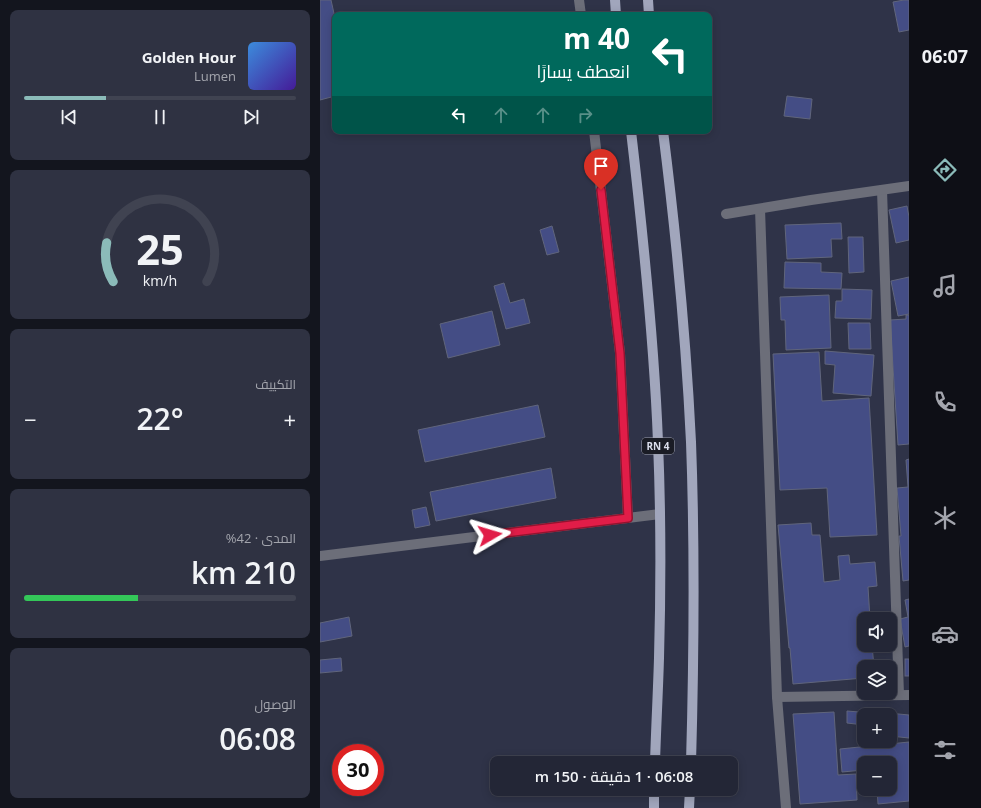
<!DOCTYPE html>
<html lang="ar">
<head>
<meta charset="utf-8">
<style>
	:root { --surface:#232636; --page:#2f3242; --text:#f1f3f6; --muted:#a3a5ad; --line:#404351; --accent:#8bbbb9 }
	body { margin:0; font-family:"Open Sans",Cairo,sans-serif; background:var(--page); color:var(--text); direction:rtl; height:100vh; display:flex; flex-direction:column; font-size:15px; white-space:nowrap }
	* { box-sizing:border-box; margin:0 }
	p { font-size:13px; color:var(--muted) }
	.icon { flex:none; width:22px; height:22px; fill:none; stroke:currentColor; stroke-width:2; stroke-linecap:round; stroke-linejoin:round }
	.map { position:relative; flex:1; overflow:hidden; direction:ltr }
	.drawer { display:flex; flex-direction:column; gap:10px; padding:10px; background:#13151e; width:320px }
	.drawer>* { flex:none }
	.banner { position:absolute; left:12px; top:12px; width:380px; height:122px; border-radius:8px; box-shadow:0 2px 10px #0003,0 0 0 1px var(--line); direction:rtl; background:#00695c; color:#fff; overflow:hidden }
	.buttons { position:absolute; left:537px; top:612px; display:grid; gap:8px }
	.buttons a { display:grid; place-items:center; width:40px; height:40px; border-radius:8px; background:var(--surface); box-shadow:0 2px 10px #0003,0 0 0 1px var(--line); font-size:20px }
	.speed { position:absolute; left:12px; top:744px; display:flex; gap:8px; font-size:20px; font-weight:700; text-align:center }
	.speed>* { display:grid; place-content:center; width:52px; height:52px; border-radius:50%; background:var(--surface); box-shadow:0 2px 10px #0003,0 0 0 1px var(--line); line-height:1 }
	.speed .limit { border:6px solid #d22; background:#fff; color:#111 }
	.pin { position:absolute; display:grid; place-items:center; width:34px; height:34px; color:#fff; margin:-41px -17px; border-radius:50% 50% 50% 0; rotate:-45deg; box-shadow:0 0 4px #0007 }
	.pin .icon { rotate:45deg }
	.me { position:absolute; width:44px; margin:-22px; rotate:83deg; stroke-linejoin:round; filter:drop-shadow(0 0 3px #0008) }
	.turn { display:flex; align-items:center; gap:14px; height:84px; padding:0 16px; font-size:18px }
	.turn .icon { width:52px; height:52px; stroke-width:2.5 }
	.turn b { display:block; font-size:28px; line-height:34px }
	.lanes { display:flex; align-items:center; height:38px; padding:0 16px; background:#0003; justify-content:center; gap:20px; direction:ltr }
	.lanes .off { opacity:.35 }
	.big { font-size:30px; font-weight:600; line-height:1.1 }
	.drawer .card { flex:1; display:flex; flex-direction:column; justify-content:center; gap:6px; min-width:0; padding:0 14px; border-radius:8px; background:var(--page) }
	.drawer .dial { align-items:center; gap:0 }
	.dial svg { height:104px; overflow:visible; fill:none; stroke:var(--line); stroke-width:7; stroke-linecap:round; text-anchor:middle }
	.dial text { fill:var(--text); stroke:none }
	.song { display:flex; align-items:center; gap:12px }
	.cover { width:48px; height:48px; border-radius:6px; background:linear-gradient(135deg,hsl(210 70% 55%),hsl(260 70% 35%)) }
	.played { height:4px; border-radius:2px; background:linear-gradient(90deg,var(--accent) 30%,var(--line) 30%) }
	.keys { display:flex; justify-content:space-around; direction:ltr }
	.heat { display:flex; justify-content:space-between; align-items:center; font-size:22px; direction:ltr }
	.charge { height:6px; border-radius:3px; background:linear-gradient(90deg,#34c759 42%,var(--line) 0) }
	.trip { position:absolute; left:170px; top:756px; width:248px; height:40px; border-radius:8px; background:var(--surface); box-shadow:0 2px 10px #0003,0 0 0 1px var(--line); font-weight:600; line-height:40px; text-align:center; direction:rtl }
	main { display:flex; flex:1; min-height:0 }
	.menu { display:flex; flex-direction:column; width:72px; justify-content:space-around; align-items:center; background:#0e0f16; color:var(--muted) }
	.menu .icon { width:28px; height:28px }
	.menu .active { color:var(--accent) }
	.menu b { font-size:18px; color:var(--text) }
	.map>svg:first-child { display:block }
	.building { fill:#444d85; stroke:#60657c }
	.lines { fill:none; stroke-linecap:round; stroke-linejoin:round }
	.minor { stroke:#6c6e79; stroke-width:10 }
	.major { stroke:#a1a6bc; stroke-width:10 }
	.route-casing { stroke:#92132f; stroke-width:10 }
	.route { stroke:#e11d48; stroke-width:7 }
	.labels { text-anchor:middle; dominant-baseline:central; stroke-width:4; stroke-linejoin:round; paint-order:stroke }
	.shield { fill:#1a1c25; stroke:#a0a3b0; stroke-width:1 }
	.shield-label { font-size:10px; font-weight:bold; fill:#daddeb }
</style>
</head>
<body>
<main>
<nav class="menu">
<b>06:07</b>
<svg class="icon active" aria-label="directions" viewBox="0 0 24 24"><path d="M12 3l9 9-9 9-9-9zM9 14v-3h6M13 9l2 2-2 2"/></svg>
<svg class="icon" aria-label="music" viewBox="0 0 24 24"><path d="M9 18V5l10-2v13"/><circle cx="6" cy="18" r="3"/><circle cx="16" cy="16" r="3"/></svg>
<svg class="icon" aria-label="phone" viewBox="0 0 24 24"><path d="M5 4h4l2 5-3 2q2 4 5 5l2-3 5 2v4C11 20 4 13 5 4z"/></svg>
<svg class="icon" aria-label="climate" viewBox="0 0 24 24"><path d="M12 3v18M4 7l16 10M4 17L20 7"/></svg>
<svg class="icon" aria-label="car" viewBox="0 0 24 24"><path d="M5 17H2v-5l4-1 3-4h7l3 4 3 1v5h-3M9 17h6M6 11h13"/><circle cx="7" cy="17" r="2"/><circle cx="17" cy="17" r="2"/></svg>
<svg class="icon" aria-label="filters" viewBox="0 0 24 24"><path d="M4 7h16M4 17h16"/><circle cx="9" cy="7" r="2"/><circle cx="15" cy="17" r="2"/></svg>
</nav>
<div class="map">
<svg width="589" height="808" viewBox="0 0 589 808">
	<rect width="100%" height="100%" fill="#2f3348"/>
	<!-- building -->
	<g class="building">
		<path d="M 0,0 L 11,0 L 15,18 L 15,96 L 0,100 Z"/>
		<path d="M 584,0 L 589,0 L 589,30 L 579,32 L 573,2 Z"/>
		<path d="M 467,96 L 492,99 L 490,119 L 464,116 Z"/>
		<path d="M 587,206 L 589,217 L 589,240 L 576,243 L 569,210 Z"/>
		<path d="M 521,223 L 522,239 L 511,239 L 512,257 L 467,259 L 465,225 Z"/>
		<path d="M 232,226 L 239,252 L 227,255 L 220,230 Z"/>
		<path d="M 528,237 L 543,237 L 544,272 L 529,273 Z"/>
		<path d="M 465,262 L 501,263 L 501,272 L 522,273 L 521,289 L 464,288 Z"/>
		<path d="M 589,277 L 589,314 L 578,316 L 571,281 Z"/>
		<path d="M 184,283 L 190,303 L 204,299 L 210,323 L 186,329 L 174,286 Z"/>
		<path d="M 522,289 L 552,290 L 551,319 L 515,318 L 516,301 L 522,301 Z"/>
		<path d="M 509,295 L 511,348 L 466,350 L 465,320 L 461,320 L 460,297 Z"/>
		<path d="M 172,311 L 180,345 L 128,358 L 120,324 Z"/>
		<path d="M 586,315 L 589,315 L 589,444 L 578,445 L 570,320 L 586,319 Z"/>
		<path d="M 528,323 L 550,323 L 551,349 L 529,349 Z"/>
		<path d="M 505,351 L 554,355 L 551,396 L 513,393 L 515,365 L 505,364 Z"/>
		<path d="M 499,352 L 502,401 L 549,398 L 557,535 L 510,537 L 507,488 L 460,490 L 453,354 Z"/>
		<path d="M 218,405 L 225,437 L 105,462 L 98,430 Z"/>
		<path d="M 589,459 L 589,580 L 583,581 L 579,536 L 581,536 L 577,488 L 588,487 L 586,460 Z"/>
		<path d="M 231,468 L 236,498 L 116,521 L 110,492 Z"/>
		<path d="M 106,507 L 110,525 L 95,528 L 92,510 Z"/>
		<path d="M 491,523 L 492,535 L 500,535 L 504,582 L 520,580 L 518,556 L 529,555 L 530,564 L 555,562 L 557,586 L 548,587 L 550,619 L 544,619 L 544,645 L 552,645 L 554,667 L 544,667 L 544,678 L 473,684 L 470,648 L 469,648 L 458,525 Z"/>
		<path d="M 589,599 L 589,646 L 585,647 L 580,619 L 588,617 L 585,600 Z"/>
		<path d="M 29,617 L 32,636 L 0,642 L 0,623 Z"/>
		<path d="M 21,658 L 22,671 L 0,673 L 0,660 Z"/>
		<rect x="585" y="659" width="4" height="17"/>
		<path d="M 527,711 L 551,713 L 551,715 L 544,715 L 544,725 L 527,723 Z"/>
		<path d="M 514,712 L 518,775 L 536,774 L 537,800 L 480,804 L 473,714 Z"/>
		<path d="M 558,712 L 589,715 L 589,738 L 570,736 L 570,715 L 558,715 Z"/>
		<path d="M 589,742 L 589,801 L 558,804 L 557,789 L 570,789 L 570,763 L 544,763 L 544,770 L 522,772 L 520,749 Z"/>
	</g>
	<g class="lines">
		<!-- minor -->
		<g class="minor">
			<path d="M 259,0 L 261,15"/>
			<path d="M 274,131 L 300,353 L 308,518"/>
			<path d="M 562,190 L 579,695"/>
			<path d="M 440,209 L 457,697 L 466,808"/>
			<path d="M 406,214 L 491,200 L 589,186"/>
			<path d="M 0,556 L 340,514"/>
			<path d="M 457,697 L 589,695"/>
		</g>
		<!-- major -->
		<g class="major">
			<path d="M 295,0 L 296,15"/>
			<path d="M 328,0 L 329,15"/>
			<path d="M 311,131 C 323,234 334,338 338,442 C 341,514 341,586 339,658 C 338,693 336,728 335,763"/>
			<path d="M 343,131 C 356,234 366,338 371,442 C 375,549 374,656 371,763"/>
			<path d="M 334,808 L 334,789"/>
			<path d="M 369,808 L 370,789"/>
		</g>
	</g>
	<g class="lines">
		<defs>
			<path id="route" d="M 170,535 L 308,518 L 300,353 L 281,190"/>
		</defs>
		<!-- route casing -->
		<use href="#route" class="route-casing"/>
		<!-- route -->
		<use href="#route" class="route"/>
	</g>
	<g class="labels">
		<!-- shield labels -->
		<rect class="shield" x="322" y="438" width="32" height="16" rx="3"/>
		<g class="shield-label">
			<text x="338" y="446">RN 4</text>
		</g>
	</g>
</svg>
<div class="buttons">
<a><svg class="icon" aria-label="sound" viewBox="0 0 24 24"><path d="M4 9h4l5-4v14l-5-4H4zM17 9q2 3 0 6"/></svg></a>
<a><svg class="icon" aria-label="layers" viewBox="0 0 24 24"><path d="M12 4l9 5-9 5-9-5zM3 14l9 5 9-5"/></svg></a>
<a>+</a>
<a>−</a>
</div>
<div class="speed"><div class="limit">30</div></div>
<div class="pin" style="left:281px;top:190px;background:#d93025"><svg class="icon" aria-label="arrive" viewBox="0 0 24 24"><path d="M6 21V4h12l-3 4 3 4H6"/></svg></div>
<svg class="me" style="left:170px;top:535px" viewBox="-20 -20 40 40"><path d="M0-17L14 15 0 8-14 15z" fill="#e11d48" stroke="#fff" stroke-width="4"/></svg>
<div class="trip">06:08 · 1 دقيقة · 150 m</div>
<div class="banner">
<div class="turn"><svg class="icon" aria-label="left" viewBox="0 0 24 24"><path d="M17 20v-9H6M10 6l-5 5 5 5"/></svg><div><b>40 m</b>انعطف يسارًا</div></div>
<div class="lanes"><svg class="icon" aria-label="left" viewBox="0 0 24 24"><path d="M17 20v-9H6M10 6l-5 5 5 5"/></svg><svg class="icon off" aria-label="ahead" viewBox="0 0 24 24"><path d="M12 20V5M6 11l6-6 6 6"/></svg><svg class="icon off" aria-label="ahead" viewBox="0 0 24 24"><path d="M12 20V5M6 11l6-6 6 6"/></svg><svg class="icon off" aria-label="right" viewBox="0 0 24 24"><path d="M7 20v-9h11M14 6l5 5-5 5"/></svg></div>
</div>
</div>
<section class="drawer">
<div class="card">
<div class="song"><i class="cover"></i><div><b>Golden Hour</b><p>Lumen</p></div></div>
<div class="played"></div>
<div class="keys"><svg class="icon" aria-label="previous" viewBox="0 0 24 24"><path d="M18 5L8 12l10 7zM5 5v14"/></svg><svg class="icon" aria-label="pause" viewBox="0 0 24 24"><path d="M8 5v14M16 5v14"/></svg><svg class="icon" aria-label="next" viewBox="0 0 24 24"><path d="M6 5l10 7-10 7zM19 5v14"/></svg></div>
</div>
<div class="card dial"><svg viewBox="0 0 100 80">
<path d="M14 69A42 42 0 1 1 86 69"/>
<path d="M14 69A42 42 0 0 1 9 39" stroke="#8bbbb9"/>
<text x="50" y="56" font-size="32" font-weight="700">25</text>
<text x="50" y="72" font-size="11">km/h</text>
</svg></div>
<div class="card"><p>التكييف</p>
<div class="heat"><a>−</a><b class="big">22°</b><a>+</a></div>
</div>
<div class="card"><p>المدى · 42%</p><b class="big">210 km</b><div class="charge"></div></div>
<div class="card"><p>الوصول</p><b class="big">06:08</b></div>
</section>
</main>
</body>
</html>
